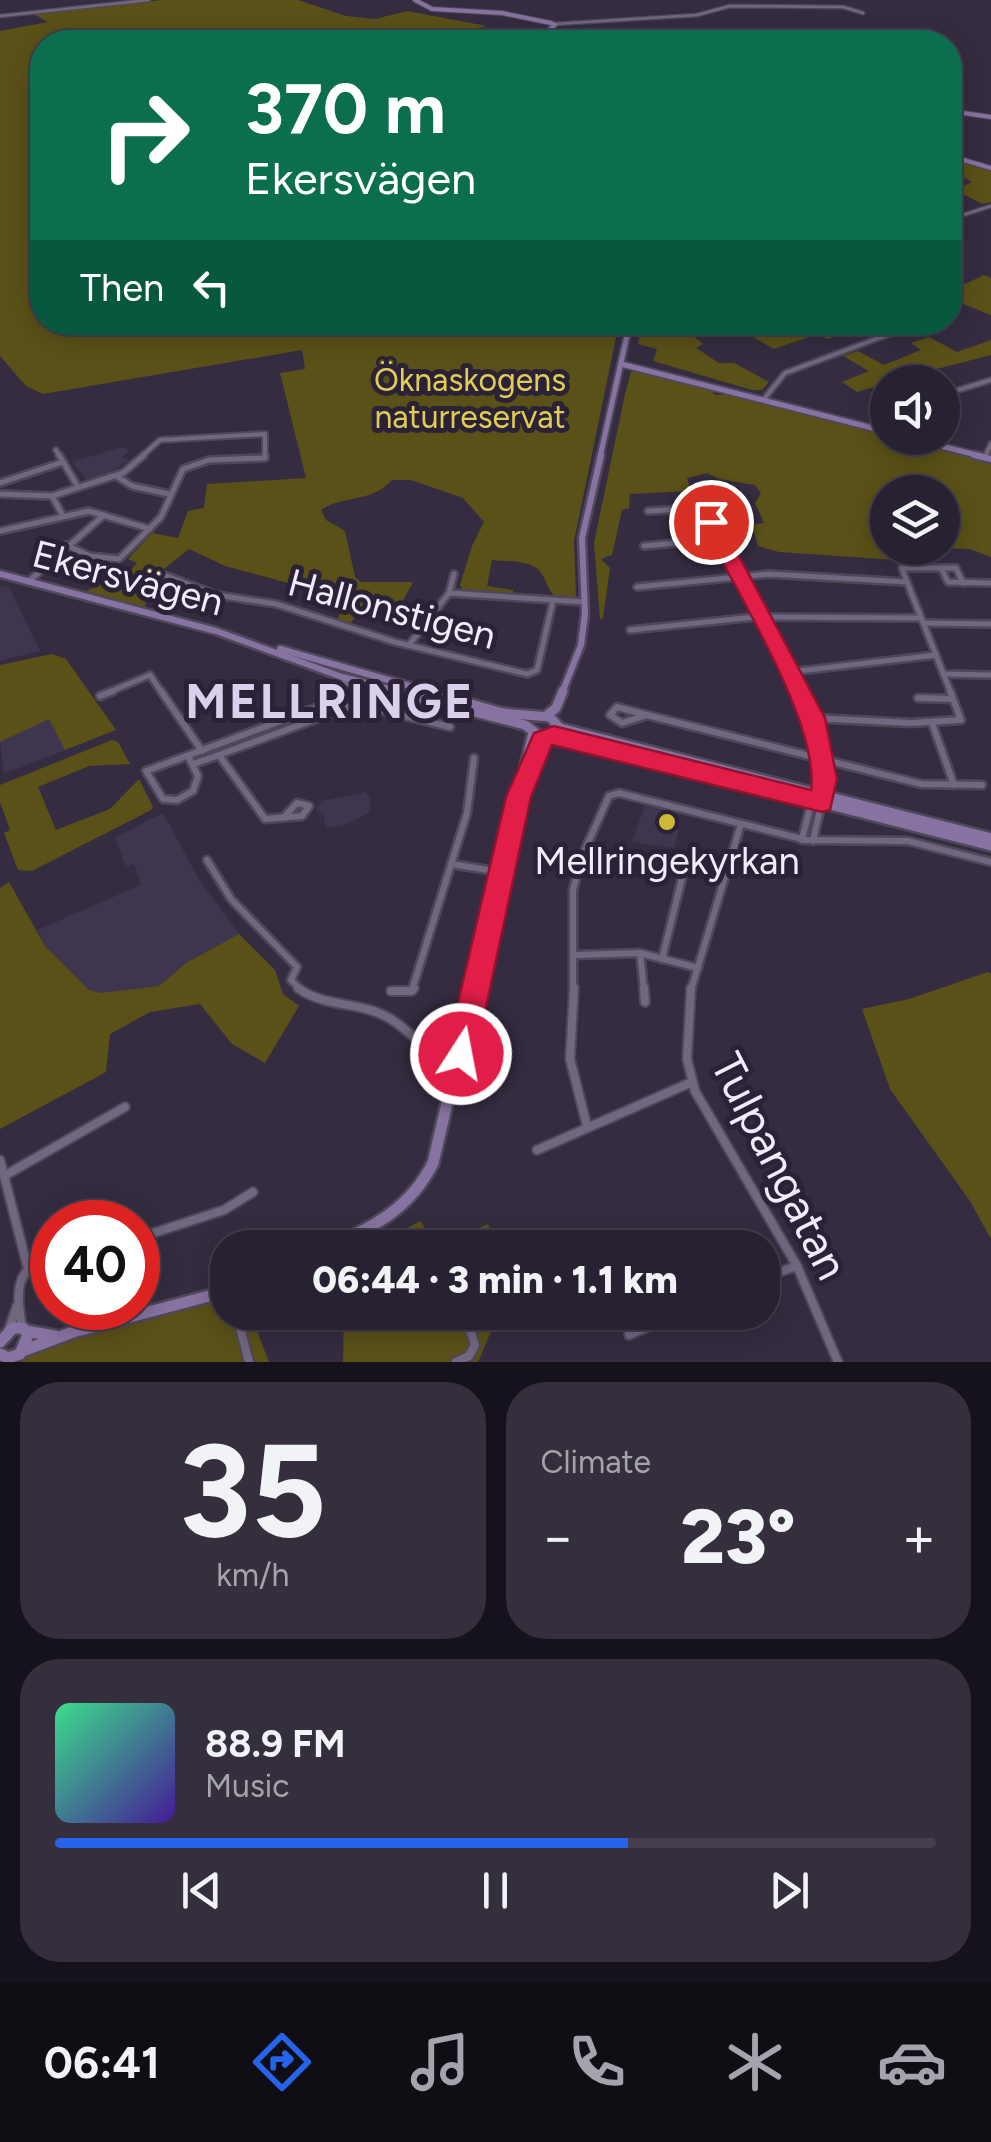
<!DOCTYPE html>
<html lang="en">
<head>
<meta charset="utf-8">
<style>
	:root { --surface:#282131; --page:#342e3d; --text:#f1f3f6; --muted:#a5a3ab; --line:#443e4d; --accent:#2563eb }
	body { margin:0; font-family:Figtree,sans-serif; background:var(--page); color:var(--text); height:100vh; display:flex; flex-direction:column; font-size:38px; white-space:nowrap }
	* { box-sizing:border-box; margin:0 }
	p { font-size:32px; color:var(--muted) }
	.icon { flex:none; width:55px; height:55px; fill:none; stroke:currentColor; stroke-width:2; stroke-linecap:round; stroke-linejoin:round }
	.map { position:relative; height:1362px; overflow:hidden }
	.sheet { display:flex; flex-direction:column; gap:20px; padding:20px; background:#16121b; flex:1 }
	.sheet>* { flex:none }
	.hud { position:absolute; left:30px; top:30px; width:932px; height:305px; border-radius:40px; box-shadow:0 5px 25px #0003,0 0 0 2px var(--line); background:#0b6e4f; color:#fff; overflow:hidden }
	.buttons { position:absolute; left:870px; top:365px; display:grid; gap:20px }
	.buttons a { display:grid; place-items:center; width:90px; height:90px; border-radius:50%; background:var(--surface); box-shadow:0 5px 25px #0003,0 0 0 2px var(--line); font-size:50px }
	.speed { position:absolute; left:30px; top:1200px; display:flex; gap:20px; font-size:50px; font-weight:700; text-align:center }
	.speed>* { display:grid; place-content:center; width:130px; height:130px; border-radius:50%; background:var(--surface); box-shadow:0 5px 25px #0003,0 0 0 2px var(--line); line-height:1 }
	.speed .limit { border:15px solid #d22; background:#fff; color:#111 }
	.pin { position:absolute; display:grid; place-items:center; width:85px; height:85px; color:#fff; margin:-42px; border:5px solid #fff; border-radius:50%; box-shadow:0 2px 10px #0007 }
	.me { position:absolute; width:110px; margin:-55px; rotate:11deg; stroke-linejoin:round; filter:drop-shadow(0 0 8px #0008) }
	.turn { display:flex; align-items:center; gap:35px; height:210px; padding:0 50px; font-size:45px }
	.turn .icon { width:130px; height:130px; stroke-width:2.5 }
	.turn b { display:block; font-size:70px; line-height:85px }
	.then { display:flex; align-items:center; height:95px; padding:0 50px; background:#0003; gap:20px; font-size:38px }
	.big { font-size:75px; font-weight:800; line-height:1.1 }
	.sheet .tile { flex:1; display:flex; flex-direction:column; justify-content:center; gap:15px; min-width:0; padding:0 35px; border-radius:40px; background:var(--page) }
	.sheet .dial { align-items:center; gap:0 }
	.dial b { font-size:130px; line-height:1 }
	.song { display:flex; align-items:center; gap:30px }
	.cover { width:120px; height:120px; border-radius:15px; background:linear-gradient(135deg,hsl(150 70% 55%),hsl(260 70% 35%)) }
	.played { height:10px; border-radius:5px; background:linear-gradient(90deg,var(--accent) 65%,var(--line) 65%) }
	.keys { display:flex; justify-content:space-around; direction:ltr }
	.heat { display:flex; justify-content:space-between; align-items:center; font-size:55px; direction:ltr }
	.sheet .tiles { flex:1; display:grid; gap:20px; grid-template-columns:1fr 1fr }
	.tile:last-child { grid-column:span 2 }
	.trip { position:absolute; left:210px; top:1230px; width:570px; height:100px; border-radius:40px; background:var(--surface); box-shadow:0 5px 25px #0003,0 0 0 2px var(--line); font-weight:800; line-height:100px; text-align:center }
	.dock { display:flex; height:160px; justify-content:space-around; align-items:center; background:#100d14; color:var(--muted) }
	.dock .icon { width:70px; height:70px }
	.dock .selected { color:var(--accent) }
	.dock b { font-size:45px; color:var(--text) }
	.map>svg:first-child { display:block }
	.built { fill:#40354f }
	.green { fill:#5a5118 }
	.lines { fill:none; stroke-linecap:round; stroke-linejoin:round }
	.street-far4-casing { stroke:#4f485a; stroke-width:5 }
	.street-far3-casing { stroke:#4f485a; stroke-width:8 }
	.street-far2-casing { stroke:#4f485a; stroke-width:10 }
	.street-far1-casing { stroke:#4f485a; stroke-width:11 }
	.street-casing { stroke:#4f485a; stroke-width:12 }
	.secondary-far4-casing { stroke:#4f485a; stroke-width:6 }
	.secondary-far3-casing { stroke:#4f485a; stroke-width:9 }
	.secondary-far2-casing { stroke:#4f485a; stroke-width:11 }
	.secondary-far1-casing { stroke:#4f485a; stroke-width:14 }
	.secondary-casing { stroke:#4f485a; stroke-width:16 }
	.street-far4 { stroke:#716780; stroke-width:2.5 }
	.street-far3 { stroke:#716780; stroke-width:4 }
	.street-far2 { stroke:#716780; stroke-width:5 }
	.street-far1 { stroke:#716780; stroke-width:6 }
	.street { stroke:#716780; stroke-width:8 }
	.secondary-far4 { stroke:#8773a1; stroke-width:4 }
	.secondary-far3 { stroke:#8773a1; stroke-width:5 }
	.secondary-far2 { stroke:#8773a1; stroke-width:6 }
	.secondary-far1 { stroke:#8773a1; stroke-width:9 }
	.secondary { stroke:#8773a1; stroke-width:11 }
	.route { fill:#e11d48; stroke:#92132f; stroke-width:2.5 }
	.poi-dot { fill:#cdb938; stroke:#2b2237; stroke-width:4 }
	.labels { text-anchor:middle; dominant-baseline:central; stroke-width:10; stroke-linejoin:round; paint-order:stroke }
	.far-park-label { font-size:32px; fill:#e1cd53; stroke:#2b2237 }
	.street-label { font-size:38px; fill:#f1ebfa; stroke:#2b2237 }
	.poi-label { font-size:38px; fill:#f1ebfa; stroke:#2b2237 }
	.near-street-label { font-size:45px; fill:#f1ebfa; stroke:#2b2237 }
	.district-label { font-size:48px; font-weight:bold; letter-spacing:2.5px; fill:#dbd0ec; stroke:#2b2237 }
</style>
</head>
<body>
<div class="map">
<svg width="991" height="1362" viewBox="0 0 991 1362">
	<rect width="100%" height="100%" fill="#352c41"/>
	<!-- built -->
	<g class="built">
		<path d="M 121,447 L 130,450 L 122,457 L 129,460 L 105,475 L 86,479 L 72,462 Z"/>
		<path d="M 0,585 L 9,587 L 40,651 L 0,661 Z"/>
		<path d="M 49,718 L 65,750 L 4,774 L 0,742 Z"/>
		<path d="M 365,792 L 371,799 L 369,813 L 341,826 L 326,828 L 323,813 L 316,811 L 322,801 Z"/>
		<path d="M 645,805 L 661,809 L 656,824 L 679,830 L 674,848 L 632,842 Z"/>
		<path d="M 163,813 L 200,881 L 239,934 L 186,963 L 159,986 L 101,994 L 89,990 L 45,946 L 37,930 L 141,885 L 134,864 L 126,867 L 115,838 Z"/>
	</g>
	<!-- green -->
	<g class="green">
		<path d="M 163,0 L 298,0 L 346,16 L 375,19 L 407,11 L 487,26 L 465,32 L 481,39 L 453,42 L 42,42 L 42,322 L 619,323 L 574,541 L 576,598 L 555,597 C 548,589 547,583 542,574 C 533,559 507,562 492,560 L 487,586 L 513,590 L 513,595 L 464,592 L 460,585 L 472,546 L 484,522 L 463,498 L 411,480 L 392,480 C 370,504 345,494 321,510 L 326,520 L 345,531 L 355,577 L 361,582 L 413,582 L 400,606 L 370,598 L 349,625 L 335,621 L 345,607 L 329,601 L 333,595 L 225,566 L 189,549 L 149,581 L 145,607 L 86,591 L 104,583 L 116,586 L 137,563 L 128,559 L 152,533 L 178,538 L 188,511 L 204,508 L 207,484 L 306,478 L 280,373 L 305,369 L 302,350 L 43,394 L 26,386 L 0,356 L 0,31 L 48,22 L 30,12 Z"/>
		<path d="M 950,159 L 991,171 L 991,202 L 983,204 L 955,190 L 972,182 L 950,169 Z"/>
		<path d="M 984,275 L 991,278 L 991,315 L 963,304 L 950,309 L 950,291 Z"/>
		<path d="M 641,323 L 677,323 L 703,344 L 696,348 L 719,363 L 734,363 L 769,382 L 762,390 L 752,390 L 653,361 L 657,349 L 638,344 Z"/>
		<path d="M 788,323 L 839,323 L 851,331 L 827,339 L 817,334 L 774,349 L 751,336 Z"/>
		<path d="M 929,337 L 957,352 L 991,340 L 991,355 L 925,372 L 939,382 L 913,382 L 905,378 L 857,392 L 842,382 L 869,371 L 843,356 L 858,351 L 884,365 L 921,350 L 911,343 Z"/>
		<path d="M 637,370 L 709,388 L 715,395 L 743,395 L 991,463 L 991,557 L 970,549 L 939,548 L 942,548 L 942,492 L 888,492 L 888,548 L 895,548 L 896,560 L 779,552 L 758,546 L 752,525 L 764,523 L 755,503 L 761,493 L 755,485 L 719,479 L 707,473 L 687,478 L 691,491 L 630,494 L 629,508 L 622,510 L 612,555 L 601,559 L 610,568 L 603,618 L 600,619 L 594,543 L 625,394 L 631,372 Z"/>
		<path d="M 52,654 L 66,659 L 116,730 L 65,750 L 49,719 L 0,742 L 0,665 Z"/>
		<path d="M 112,740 L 118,742 L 130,764 L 89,766 L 38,787 L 56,830 L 110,809 L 139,779 L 153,807 L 151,810 L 32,871 L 18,870 L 4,833 L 10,830 L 0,802 L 0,785 Z"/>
		<path d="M 9,882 L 45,946 L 89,990 L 101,993 L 159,986 L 186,963 L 239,934 L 275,970 L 283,994 L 299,1006 L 265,1063 L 232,1044 L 200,1004 L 150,1012 L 110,1034 L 106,1072 L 0,1129 L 0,888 Z"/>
		<path d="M 988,972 L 991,974 L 991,1239 L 970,1201 L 890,1089 L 862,1009 L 909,999 Z"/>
		<path d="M 421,1221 L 434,1247 L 488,1224 L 497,1247 L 369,1247 Z"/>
		<path d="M 227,1296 L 228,1312 L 250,1313 L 269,1362 L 0,1362 L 0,1351 Z"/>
		<path d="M 344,1313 L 499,1313 L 478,1362 L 343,1362 Z"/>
	</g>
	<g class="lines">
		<defs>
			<g id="street-far4">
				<path d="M 0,16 L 149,0"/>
				<path d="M 555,24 L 697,15 L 730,6 L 843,7 L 863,13"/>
				<path d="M 963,215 L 991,206"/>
			</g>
			<g id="street-far3">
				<path d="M 942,395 L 991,380"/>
				<path d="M 764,399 L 785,373 L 892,333"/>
				<path d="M 877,429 L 888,413"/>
				<path d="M 56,450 L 60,457"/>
				<path d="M 141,457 L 160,440 L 265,434 L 265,457"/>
				<path d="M 985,457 L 991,444"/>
			</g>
			<g id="street-far2">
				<path d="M 59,455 L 78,487"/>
				<path d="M 116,476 L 132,486 L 169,494"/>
				<path d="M 0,483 L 63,462"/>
				<path d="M 693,490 L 800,693"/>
				<path d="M 0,494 L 52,496 L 63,516"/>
				<path d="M 52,496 L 123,473 L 144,455"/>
				<path d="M 648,511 L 703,508"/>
				<path d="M 0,531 L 89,511 L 150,529"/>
				<path d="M 66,545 L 90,556 L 119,559 L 161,517 L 183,469 L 209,460 L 265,458 L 265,455"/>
				<path d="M 644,546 L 720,539"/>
				<path d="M 941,568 L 948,582 L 991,583"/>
				<path d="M 164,575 L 217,595 L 276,604 L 395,642 L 527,674 L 537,670 L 553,601"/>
				<path d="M 28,582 L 104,515"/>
				<path d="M 907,582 L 902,568 L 956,568 L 963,583"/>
				<path d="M 637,587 L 769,574 L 907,582 L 951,693"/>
				<path d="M 449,593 L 584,602"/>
				<path d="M 924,623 L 991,624"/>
				<path d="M 630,630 L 755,617 L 921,618"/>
				<path d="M 409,645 L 449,593 L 454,574"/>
				<path d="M 790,672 L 936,655"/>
				<path d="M 943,674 L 991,675"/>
				<path d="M 107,693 L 150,675 L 162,693"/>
				<path d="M 336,693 L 353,679"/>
				<path d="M 337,693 L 347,678"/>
			</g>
			<g id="street-far1">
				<path d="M 161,691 L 202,751"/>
				<path d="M 799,691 C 815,721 828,759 823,794"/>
				<path d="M 337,694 L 339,691"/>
				<path d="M 100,696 L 113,691"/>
				<path d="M 918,698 L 953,699"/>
				<path d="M 617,707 L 647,715 L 622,723 L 610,715 Z"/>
				<path d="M 647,715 L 921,784 L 982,785"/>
				<path d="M 813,718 L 911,723 L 961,720 L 950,691"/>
				<path d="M 932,723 L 954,785"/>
				<path d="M 188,756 L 198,776 L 193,791 L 177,800 L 163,799 L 146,771 L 321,706 L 339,691"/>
				<path d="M 193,764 L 219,755"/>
				<path d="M 814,791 L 820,768"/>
				<path d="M 284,817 L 297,803 L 309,806 L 302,816 L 265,819 L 219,755 L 356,704 L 450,727"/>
				<path d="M 802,840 L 908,841 L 991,862"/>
				<path d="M 813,841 L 821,805"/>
				<path d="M 207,860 L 231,899 L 297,967 L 291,980 L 301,990"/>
				<path d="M 451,864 L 501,872"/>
				<path d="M 640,953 L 644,990"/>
				<path d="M 576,955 L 640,953 L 698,968"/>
				<path d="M 662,959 L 684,870"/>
				<path d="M 412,990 L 467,813 L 474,758"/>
				<path d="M 573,990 L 573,890 L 583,854 L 609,796 L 619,793 L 802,839 L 812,800"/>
				<path d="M 691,990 L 741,824"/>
			</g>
			<g id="street">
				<path d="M 298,988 C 325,1008 360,1001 389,1018 C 412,1031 427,1054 452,1067"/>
				<path d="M 574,988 L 570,1059 L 587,1126"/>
				<path d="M 644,988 L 645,1002"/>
				<path d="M 691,988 L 687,1059 L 695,1091 L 797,1266 L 838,1362"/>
				<path d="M 391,991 L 412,991 L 414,988"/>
				<path d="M 537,1150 L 692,1082"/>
				<path d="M 0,1160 L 27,1265"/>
				<path d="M 4,1176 L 125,1107"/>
				<path d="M 138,1238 L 224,1210 L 253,1192"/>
				<path d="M 762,1278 L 797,1266"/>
				<path d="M 236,1312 L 249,1362"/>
				<path d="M 22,1327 C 16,1293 14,1267 52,1256"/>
				<path d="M 9,1329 L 17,1306"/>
				<path d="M 629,1335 L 681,1312"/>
				<path d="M 456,1362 L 469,1356 L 475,1345 L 464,1312"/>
			</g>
			<g id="secondary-far4">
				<path d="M 415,0 L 432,9 L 502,13 L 551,23 L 555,25 L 546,32 L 573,42"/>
				<path d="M 950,111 L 991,117"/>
				<path d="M 950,156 L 991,168"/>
			</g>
			<g id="secondary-far3">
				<path d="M 621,364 L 888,432"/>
				<path d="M 910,438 L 984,457"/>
				<path d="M 600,457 L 630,322"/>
			</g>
			<g id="secondary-far2">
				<path d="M 974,455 L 991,459"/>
				<path d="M 0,574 L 216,631 L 342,677 L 404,693"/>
				<path d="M 280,649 L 434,693"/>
				<path d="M 562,693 L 581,645 L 585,614 L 582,538 L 601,455"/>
			</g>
			<g id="secondary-far1">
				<path d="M 394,691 L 525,725 L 540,736 L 555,735 L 991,846"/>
				<path d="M 425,691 L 503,713 L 550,717 L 560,728"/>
				<path d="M 546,716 L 556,708 L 563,691"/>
				<path d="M 560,728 L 991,838"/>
				<path d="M 530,768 L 540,742 L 547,737"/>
				<path d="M 473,990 L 533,732"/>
			</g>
			<g id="secondary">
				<path d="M 327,1248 C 372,1228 410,1209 433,1163 L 474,988"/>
				<path d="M 26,1331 L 55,1336"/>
				<path d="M 0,1342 L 13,1328 L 23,1328 L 28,1335 L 20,1354 L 8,1358 L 0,1354"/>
				<path d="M 25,1350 L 73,1332 L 228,1291"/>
			</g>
		</defs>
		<!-- street-far4 casing -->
		<use href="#street-far4" class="street-far4-casing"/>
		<!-- street-far3 casing -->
		<use href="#street-far3" class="street-far3-casing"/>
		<!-- street-far2 casing -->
		<use href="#street-far2" class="street-far2-casing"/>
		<!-- street-far1 casing -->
		<use href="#street-far1" class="street-far1-casing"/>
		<!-- street casing -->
		<use href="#street" class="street-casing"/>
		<!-- secondary-far4 casing -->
		<use href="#secondary-far4" class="secondary-far4-casing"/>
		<!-- secondary-far3 casing -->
		<use href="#secondary-far3" class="secondary-far3-casing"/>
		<!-- secondary-far2 casing -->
		<use href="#secondary-far2" class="secondary-far2-casing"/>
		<!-- secondary-far1 casing -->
		<use href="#secondary-far1" class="secondary-far1-casing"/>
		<!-- secondary casing -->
		<use href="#secondary" class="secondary-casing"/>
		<!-- street-far4 -->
		<use href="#street-far4" class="street-far4"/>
		<!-- street-far3 -->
		<use href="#street-far3" class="street-far3"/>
		<!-- street-far2 -->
		<use href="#street-far2" class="street-far2"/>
		<!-- street-far1 -->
		<use href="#street-far1" class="street-far1"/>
		<!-- street -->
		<use href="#street" class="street"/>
		<!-- secondary-far4 -->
		<use href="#secondary-far4" class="secondary-far4"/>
		<!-- secondary-far3 -->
		<use href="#secondary-far3" class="secondary-far3"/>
		<!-- secondary-far2 -->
		<use href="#secondary-far2" class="secondary-far2"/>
		<!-- secondary-far1 -->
		<use href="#secondary-far1" class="secondary-far1"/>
		<!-- secondary -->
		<use href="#secondary" class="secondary"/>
	</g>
	<!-- route -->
	<path class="route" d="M 711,517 L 721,522 L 825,718 L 837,779 L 830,810 L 822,812 L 552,745 L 531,797 L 476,1054 L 471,1064 L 461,1068 L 450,1064 L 446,1054 L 506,797 L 534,733 L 554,726 L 811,790 C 820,724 733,585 701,522 Z"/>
	<!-- markers -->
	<circle class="poi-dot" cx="667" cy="822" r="10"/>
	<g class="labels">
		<!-- far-park labels -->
		<g class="far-park-label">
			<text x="470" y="380">Öknaskogens<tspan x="470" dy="37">naturreservat</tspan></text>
		</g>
		<!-- street labels -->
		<g class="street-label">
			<text transform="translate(128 578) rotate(15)">Ekersvägen</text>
			<text transform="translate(392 609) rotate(15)">Hallonstigen</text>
		</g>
		<!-- poi labels -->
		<g class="poi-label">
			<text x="667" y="861">Mellringekyrkan</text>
		</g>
		<!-- near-street labels -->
		<g class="near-street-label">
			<text transform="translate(780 1166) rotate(63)">Tulpangatan</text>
		</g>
		<!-- district labels -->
		<g class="district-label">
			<text x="330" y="701">MELLRINGE</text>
		</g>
	</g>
</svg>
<div class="buttons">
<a><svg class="icon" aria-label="sound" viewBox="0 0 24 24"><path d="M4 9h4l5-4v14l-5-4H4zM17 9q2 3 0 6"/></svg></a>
<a><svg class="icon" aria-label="layers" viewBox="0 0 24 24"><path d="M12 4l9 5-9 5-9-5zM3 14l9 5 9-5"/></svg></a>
</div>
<div class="speed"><div class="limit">40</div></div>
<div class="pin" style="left:711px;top:522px;background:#d93025"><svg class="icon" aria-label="arrive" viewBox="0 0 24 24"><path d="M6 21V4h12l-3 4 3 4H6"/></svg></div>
<svg class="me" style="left:461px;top:1054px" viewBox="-20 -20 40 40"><circle r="17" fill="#e11d48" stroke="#fff" stroke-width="3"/><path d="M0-11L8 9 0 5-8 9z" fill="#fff"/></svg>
<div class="trip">06:44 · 3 min · 1.1 km</div>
<div class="hud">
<div class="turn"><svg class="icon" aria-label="right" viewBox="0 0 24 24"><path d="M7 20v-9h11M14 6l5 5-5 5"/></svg><div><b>370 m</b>Ekersvägen</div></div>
<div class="then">Then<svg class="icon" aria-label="left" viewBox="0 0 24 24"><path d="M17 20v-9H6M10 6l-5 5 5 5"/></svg></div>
</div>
</div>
<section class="sheet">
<div class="tiles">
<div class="tile dial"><b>35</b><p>km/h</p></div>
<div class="tile"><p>Climate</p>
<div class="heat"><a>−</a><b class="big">23°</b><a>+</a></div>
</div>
<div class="tile">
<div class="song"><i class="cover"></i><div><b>88.9 FM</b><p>Music</p></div></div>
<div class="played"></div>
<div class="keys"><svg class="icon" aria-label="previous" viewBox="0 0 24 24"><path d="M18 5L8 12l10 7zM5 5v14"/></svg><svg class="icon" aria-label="pause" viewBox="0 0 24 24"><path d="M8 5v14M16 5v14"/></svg><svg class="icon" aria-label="next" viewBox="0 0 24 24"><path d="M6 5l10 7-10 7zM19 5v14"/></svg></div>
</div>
</div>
</section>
<nav class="dock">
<b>06:41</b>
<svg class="icon selected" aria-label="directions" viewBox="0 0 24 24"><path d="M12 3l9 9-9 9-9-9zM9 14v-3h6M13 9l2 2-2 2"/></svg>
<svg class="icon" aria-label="music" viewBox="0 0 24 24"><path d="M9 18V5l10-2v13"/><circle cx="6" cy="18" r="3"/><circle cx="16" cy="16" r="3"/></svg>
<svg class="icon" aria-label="phone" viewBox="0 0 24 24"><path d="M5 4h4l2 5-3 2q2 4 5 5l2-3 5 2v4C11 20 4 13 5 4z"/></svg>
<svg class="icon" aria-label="climate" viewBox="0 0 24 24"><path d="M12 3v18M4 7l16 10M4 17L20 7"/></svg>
<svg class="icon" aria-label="car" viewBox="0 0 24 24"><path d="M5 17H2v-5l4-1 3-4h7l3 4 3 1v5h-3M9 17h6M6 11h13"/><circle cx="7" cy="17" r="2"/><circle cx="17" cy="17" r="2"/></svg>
</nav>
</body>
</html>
